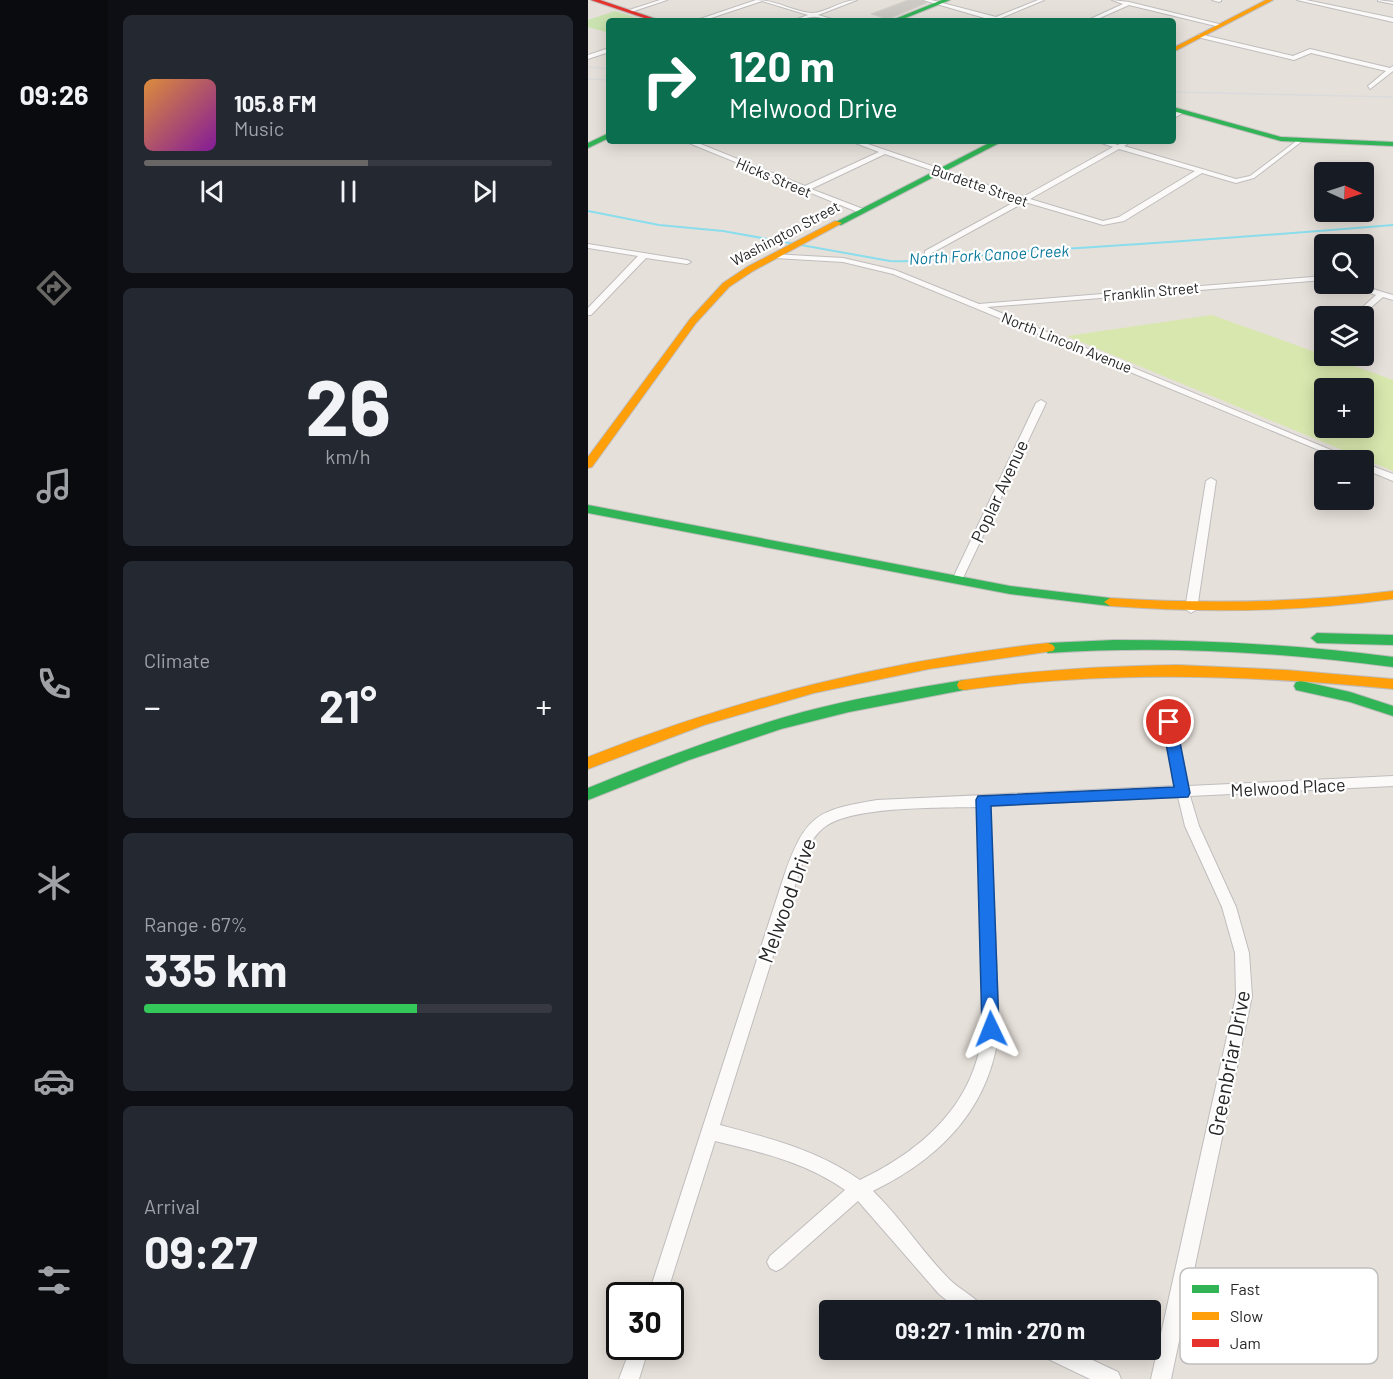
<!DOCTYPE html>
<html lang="en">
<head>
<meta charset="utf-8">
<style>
	:root { --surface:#171b24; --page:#242831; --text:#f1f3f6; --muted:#9ea1a6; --line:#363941; --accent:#696765 }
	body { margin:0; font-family:Barlow,sans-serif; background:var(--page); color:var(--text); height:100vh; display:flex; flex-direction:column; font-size:22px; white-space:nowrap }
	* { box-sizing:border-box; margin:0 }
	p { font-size:20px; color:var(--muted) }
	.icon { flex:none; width:33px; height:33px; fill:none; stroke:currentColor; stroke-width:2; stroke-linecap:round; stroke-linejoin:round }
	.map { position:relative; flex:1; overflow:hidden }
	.drawer { display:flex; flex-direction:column; gap:15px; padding:15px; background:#0d0f14; width:480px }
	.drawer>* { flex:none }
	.hud { position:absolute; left:18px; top:18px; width:570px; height:126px; border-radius:6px; box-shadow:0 3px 15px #0003; background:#0b6e4f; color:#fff; overflow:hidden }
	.needle { width:39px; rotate:93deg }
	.fabs { position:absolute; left:726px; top:162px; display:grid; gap:12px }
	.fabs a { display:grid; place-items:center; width:60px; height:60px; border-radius:6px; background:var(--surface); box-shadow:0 3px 15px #0003; font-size:30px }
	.speed { position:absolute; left:18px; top:1282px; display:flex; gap:12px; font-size:30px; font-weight:700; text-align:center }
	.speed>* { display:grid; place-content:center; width:78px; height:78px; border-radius:50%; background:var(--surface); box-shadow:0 3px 15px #0003; line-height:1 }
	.speed .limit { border:3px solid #111; border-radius:9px; background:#fff; color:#111 }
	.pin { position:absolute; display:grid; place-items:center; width:51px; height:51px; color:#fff; margin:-26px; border:3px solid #fff; border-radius:50%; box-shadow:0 2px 6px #0007 }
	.me { position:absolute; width:66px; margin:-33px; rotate:358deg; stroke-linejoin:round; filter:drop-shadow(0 0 4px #0008) }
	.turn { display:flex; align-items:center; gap:21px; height:126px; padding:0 24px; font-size:27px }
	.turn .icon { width:78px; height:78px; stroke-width:2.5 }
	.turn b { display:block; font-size:42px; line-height:51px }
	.big { font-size:45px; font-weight:700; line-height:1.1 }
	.drawer .card { flex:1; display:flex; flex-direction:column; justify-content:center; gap:9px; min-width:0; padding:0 21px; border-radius:9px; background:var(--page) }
	.drawer .dial { align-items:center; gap:0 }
	.dial b { font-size:78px; line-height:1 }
	.song { display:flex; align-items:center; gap:18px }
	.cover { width:72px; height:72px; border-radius:9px; background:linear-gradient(135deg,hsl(30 70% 55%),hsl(290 70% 35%)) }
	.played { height:6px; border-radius:3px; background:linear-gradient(90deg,var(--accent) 55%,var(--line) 55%) }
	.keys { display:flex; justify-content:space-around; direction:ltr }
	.heat { display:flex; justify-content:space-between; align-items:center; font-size:33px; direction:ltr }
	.charge { height:9px; border-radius:4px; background:linear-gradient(90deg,#34c759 67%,var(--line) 0) }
	.trip { position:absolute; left:231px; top:1300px; width:342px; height:60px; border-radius:6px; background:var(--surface); box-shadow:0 3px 15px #0003; font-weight:700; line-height:60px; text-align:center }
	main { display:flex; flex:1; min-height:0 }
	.tab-bar { display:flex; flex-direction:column; width:108px; justify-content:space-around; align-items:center; background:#090b0e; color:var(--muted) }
	.tab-bar .icon { width:42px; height:42px }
	.tab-bar .current { color:var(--accent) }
	.tab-bar b { font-size:27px; color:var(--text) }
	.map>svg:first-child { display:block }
	.green { fill:#cbe3b1 }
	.pitch { fill:#d8e7ae; fill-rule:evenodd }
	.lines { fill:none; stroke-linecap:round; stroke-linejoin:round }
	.stream { stroke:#8addec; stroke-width:2 }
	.building { fill:#ccc8c4; stroke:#d1ccc7; stroke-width:1.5 }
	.street-casing { stroke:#bfbdbd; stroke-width:2 }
	.fast-casing { stroke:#bfbdbd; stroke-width:2 }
	.slow-casing { stroke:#bfbdbd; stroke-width:2 }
	.jam-casing { stroke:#bfbdbd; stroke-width:2 }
	.street { fill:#fbfaf9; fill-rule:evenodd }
	.fast { fill:#30b455; fill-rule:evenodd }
	.slow { fill:#ff9f0a; fill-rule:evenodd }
	.jam { fill:#e5322d; fill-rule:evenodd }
	.rail { stroke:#dbdbdd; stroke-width:1.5 }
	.route { fill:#1a73e8; stroke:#114b97; stroke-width:1.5 }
	.labels { text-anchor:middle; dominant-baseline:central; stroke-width:4.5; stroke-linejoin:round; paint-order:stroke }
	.far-street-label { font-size:15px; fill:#262626; stroke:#fff }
	.far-water-label { font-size:16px; font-style:italic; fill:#07779a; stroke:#fff }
	.street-label { font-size:18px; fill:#262626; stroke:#fff }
	.near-street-label { font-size:21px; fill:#262626; stroke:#fff }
	.key { fill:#fff; stroke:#bebebe; stroke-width:1.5 }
	.key-label { font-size:16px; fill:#262626 }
</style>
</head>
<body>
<main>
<nav class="tab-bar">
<b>09:26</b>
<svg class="icon current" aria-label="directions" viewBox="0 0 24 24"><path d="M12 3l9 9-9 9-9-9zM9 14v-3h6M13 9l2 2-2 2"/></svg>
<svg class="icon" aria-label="music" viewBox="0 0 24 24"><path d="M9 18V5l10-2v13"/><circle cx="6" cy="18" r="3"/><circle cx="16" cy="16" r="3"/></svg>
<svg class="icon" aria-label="phone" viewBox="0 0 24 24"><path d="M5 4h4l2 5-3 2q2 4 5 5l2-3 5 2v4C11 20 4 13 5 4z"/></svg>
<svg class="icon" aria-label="climate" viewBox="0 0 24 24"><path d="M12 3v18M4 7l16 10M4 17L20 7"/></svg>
<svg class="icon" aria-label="car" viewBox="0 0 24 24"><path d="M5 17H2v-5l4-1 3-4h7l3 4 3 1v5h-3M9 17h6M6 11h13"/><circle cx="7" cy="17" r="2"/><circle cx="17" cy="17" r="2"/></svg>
<svg class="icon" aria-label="filters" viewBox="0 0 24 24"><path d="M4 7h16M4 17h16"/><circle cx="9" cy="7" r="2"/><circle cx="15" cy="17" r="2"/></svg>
</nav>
<section class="drawer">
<div class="card">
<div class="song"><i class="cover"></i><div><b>105.8 FM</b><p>Music</p></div></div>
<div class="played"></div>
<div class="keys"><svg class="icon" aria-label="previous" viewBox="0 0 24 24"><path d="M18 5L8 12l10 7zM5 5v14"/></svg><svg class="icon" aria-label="pause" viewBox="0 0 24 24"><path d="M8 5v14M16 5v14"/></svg><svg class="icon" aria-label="next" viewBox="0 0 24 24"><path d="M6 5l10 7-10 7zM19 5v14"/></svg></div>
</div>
<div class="card dial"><b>26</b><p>km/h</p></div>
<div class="card"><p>Climate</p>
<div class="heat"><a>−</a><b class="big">21°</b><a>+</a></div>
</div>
<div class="card"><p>Range · 67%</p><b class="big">335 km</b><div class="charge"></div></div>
<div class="card"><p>Arrival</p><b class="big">09:27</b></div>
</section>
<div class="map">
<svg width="805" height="1379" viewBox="0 0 805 1379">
	<rect width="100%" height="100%" fill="#e6e0da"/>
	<!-- green -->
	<path class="green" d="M 27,11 L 59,21 L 21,21 L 21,33 L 0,27 L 0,20 Z"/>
	<!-- pitch -->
	<path class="pitch" d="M 624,315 L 805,380 L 805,471 L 479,336 ZM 736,388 L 776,388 L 776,428 L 736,428 Z"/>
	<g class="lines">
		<!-- stream -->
		<path class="stream" d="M 0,211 L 71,225 L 135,231 L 302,261 C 349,263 395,253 442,251 C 563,244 684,235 805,225"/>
	</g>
	<!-- building -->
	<path class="building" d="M 321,0 L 333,0 L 338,3 L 300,19 L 284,14 Z"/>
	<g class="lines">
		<defs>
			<g id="street">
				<path d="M 72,0 L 79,0 L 43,12 L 38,11 Z"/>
				<path d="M 168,0 C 189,0 205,12 224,13 C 237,13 254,0 269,0 L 230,15 L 250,21 C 241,21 232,16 224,17 C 217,17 212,21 204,21 L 220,15 L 174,1 L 114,21 L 106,21 Z"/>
				<path d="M 335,0 L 343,0 L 408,17 L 450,0 L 456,0 L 413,18 L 421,21 L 407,21 Z"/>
				<path d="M 524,0 L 541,2 L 635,25 L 632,27 L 541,5 L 505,21 L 498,21 L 535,4 Z"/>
				<path d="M 624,0 L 633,0 L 633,1 L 631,2 Z"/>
				<path d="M 709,0 L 718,0 L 805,18 L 805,22 Z"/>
				<path d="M 790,0 L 805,2 L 805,4 L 790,1 Z"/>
				<path d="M 611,34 L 705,56 L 722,49 L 802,68 L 805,66 L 805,71 L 782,89 L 780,86 L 798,71 L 723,53 L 706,60 L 609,37 Z"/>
				<path d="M 21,48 L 21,52 L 0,59 L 0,55 Z"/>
				<path d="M 591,111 L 596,112 L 585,119 L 585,114 Z"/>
				<path d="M 711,139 L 713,140 L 713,142 L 666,178 L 648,183 L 614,173 L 536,221 L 515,225 L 437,202 L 340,255 L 337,255 L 337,251 L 430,200 L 297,154 L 223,189 L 275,209 L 275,213 L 272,213 L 96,141 L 105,141 L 217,186 L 291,152 L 262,141 L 271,141 L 435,197 L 525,147 L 508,141 L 518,141 L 530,145 L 536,141 L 544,141 L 536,146 L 648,179 L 662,176 ZM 531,149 L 607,171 L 531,217 L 515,221 L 442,199 Z"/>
				<path d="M 0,244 L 99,260 L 103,262 L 99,264 L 58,258 L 3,315 L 0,315 L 0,308 L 50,256 L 0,248 Z"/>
				<path d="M 184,254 L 255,258 L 307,270 L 391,304 L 736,276 L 736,280 L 399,307 L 767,460 L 755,460 L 305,274 L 255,262 L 187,258 L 183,256 Z"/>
				<path d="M 754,284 C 771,282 789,291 805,295 L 805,300 L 795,297 L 773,316 L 765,316 L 788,295 Z"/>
				<path d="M 736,343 L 736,351 L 734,354 L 728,354 L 728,350 Z"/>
				<path d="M 453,400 L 458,403 L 374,580 L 373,583 L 365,583 L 364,580 L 448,403 Z"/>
				<path d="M 776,463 L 805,474 L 805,481 L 776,469 Z"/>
				<path d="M 623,478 L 628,481 L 609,609 L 603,613 L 597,609 L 618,481 Z"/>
				<path d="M 581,714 L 585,716 L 587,719 L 600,786 L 805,776 L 805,786 L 602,796 L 611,826 L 648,907 L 661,953 L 664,996 L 583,1379 L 563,1379 L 648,996 L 647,953 L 634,907 L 597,826 L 590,797 L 402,806 L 411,1029 C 403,1107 353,1158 285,1191 C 313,1218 334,1252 362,1280 C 372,1290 391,1298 396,1311 L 372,1311 L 351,1294 L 270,1201 L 194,1268 L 188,1271 L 182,1268 L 179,1262 L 182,1256 L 257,1190 C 218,1162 172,1152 127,1141 L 78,1296 L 60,1296 L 197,873 C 218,815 229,810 289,800 L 587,786 L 575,719 L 577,716 ZM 389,807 L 395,1029 C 387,1104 336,1149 272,1180 C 230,1150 181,1138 132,1125 L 211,873 C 217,856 222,837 238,826 C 266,806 353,808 389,807 Z"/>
				<path d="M 43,1347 L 61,1347 L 51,1379 L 31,1379 Z"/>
				<path d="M 454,1350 L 483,1350 L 530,1372 L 533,1379 L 502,1379 L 456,1357 Z"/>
			</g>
			<g id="fast">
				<path d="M 354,0 L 362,0 L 310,21 L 302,21 Z"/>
				<path d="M 585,107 L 693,137 L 805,142 L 805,146 L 693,141 L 585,111 Z"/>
				<path d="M 21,133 L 21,138 L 0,148 L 0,143 Z"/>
				<path d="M 405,141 L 415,141 L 253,225 L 246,223 Z"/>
				<path d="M 0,505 L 422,586 L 522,598 L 528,602 L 522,606 L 422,594 L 0,513 Z"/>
				<path d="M 729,633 L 805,635 L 805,645 L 729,643 L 723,638 Z"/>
				<path d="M 526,640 C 619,640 713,645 805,657 L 805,667 C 692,652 574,645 460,653 L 453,648 L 460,643 Z"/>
				<path d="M 376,680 L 381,681 L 383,685 L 381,689 L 261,712 L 193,729 L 101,760 L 0,800 L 0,788 C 71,759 142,732 215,712 C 268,698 322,689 376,680 Z"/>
				<path d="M 713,681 L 762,692 L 805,706 L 805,716 L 762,702 L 708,690 L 706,686 L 708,682 Z"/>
			</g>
			<g id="slow">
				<path d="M 678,0 L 685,0 L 585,52 L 585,48 Z"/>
				<path d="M 247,221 L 254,223 L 165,271 L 141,287 L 108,323 L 4,467 L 0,468 L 0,457 L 102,319 L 135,283 L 159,267 Z"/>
				<path d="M 805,591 L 805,599 C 710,612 617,613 522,606 L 516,602 L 522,598 C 617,604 710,603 805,591 Z"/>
				<path d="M 460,643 L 465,645 L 467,648 L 465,651 L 341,669 L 226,693 L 116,725 L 0,769 L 0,757 C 154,697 296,661 460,643 Z"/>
				<path d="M 590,665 L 698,670 L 805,679 L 805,689 C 660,675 521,670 376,690 L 371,689 L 369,685 L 371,681 L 376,680 C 448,670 518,666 590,665 Z"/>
			</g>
			<path id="jam" d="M 3,0 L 12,0 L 74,21 L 65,21 Z"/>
		</defs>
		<!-- street casing -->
		<use href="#street" class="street-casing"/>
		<!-- fast casing -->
		<use href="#fast" class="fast-casing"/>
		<!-- slow casing -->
		<use href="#slow" class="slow-casing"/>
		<!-- jam casing -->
		<use href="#jam" class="jam-casing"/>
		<!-- street -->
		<use href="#street" class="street"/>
		<!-- fast -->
		<use href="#fast" class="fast"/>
		<!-- slow -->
		<use href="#slow" class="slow"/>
		<!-- jam -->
		<use href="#jam" class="jam"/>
		<!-- rail -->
		<g class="rail">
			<path d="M 0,67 L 21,69"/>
			<path d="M 0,79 L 21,80"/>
			<path d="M 585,92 L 805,97"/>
		</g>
	</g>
	<!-- route -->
	<path class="route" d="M 581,716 L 588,722 L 602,793 L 600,797 L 403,806 L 411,1029 L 409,1035 L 403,1038 L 396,1035 L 394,1029 L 388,800 L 390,796 L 586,787 L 574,722 Z"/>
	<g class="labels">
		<!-- far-street labels -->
		<g class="far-street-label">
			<text transform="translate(186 177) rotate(23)">Hicks Street</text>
			<text transform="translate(392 185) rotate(19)">Burdette Street</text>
			<text transform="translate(197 233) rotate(-28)">Washington Street</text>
			<text transform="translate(563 291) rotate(-5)">Franklin Street</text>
			<text transform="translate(479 342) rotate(22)">North Lincoln Avenue</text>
		</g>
		<!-- far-water labels -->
		<g class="far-water-label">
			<text transform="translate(401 254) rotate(-3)">North Fork Canoe Creek</text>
		</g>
		<!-- street labels -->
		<g class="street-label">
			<text transform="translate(411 491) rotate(-65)">Poplar Avenue</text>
			<text transform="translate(700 787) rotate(-3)">Melwood Place</text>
		</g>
		<!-- near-street labels -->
		<g class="near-street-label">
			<text transform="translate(198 900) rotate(-70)">Melwood Drive</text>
			<text transform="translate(640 1063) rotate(-79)">Greenbriar Drive</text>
		</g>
	</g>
	<!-- legend -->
	<rect x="592" y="1268" width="198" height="96" rx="9" class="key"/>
	<rect x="604" y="1285" width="27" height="8" fill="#30b455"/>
	<rect x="604" y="1312" width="27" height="8" fill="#ff9f0a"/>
	<rect x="604" y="1339" width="27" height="8" fill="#e5322d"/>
	<g class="key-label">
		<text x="642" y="1295">Fast</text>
		<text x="642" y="1322">Slow</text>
		<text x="642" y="1349">Jam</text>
	</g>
</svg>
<div class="fabs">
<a><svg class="needle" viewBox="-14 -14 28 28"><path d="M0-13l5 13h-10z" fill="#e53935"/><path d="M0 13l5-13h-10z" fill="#9ea1a6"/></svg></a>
<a><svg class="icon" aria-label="search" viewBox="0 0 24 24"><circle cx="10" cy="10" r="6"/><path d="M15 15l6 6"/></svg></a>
<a><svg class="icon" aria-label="layers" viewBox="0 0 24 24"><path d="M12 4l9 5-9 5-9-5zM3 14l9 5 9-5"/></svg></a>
<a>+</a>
<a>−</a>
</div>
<div class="speed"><div class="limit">30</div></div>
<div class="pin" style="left:581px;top:722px;background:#d93025"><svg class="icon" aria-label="arrive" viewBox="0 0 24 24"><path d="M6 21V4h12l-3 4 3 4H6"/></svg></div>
<svg class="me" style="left:403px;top:1029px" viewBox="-20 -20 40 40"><path d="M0-17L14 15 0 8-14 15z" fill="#1a73e8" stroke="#fff" stroke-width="4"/></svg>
<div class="trip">09:27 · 1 min · 270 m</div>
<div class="hud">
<div class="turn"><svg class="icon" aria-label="right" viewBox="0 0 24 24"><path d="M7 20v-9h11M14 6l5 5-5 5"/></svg><div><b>120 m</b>Melwood Drive</div></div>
</div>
</div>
</main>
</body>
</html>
